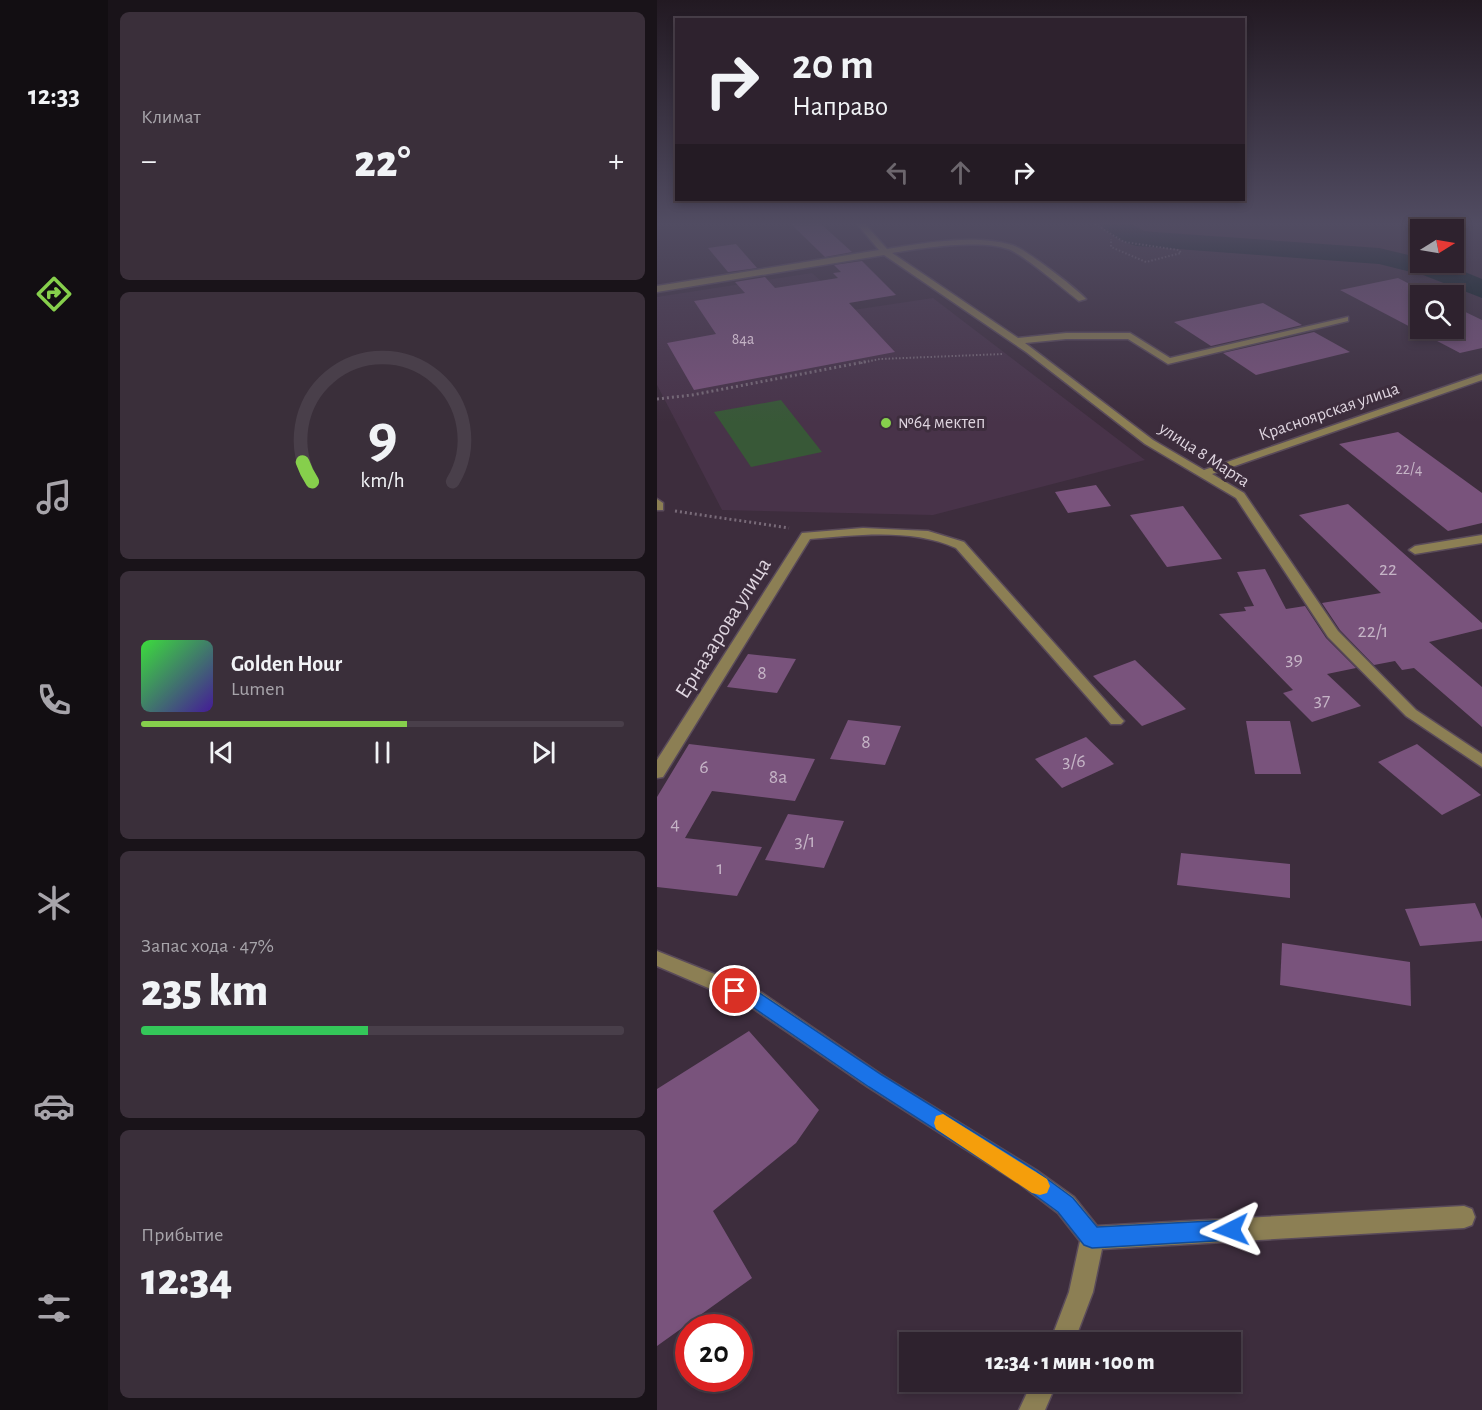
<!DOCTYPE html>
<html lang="ru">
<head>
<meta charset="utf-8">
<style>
	:root { --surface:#2e222e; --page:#3a2f3a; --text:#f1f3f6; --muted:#a7a4aa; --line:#493f4a; --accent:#86cf4c }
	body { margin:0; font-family:"Alegreya Sans",sans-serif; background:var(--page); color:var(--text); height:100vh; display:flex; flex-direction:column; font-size:22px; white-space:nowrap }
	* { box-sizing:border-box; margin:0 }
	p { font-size:20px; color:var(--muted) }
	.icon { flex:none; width:33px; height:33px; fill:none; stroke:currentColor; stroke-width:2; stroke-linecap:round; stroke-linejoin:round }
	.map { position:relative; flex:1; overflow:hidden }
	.sheet { display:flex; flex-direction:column; gap:12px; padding:12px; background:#191319; width:549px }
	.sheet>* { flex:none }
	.guide { position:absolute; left:18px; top:18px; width:570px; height:183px; border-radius:0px; box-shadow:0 3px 9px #0003,0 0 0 2px var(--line); background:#2e222e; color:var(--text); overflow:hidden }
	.needle { width:39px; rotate:79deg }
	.fabs { position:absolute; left:753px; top:219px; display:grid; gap:12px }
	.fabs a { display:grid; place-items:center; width:54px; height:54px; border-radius:0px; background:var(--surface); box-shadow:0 3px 9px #0003,0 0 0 2px var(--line); font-size:30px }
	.speed { position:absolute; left:18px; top:1314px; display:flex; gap:12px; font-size:30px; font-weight:700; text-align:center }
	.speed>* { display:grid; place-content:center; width:78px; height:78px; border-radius:50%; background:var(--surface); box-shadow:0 3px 9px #0003,0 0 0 2px var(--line); line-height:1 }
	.speed .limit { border:9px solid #d22; background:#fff; color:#111 }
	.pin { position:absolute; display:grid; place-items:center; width:51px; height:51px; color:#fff; margin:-26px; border:3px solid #fff; border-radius:50%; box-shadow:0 2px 6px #0007 }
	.me { position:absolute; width:66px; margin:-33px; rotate:267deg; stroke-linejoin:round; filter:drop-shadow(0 0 4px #0008) }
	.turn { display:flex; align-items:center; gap:21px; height:126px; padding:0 18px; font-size:27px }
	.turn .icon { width:78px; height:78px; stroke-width:2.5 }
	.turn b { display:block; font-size:42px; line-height:51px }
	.lanes { display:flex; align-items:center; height:57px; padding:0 18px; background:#0003; justify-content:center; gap:30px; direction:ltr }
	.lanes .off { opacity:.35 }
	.big { font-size:45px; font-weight:800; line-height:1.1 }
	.sheet .card { flex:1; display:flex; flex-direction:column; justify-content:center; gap:9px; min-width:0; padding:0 21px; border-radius:9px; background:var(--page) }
	.sheet .dial { align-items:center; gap:0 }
	.dial svg { height:156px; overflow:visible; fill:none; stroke:var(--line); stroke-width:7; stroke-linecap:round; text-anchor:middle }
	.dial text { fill:var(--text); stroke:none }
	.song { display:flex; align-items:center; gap:18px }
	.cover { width:72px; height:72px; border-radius:9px; background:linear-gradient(135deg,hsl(120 70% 55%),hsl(260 70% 35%)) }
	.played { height:6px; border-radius:3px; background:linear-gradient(90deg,var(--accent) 55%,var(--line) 55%) }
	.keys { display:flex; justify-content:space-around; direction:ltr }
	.heat { display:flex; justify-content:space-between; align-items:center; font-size:33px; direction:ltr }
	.charge { height:9px; border-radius:4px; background:linear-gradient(90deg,#34c759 47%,var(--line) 0) }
	.trip { position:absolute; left:242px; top:1332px; width:342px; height:60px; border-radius:0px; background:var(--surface); box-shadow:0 3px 9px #0003,0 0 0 2px var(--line); font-weight:800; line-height:60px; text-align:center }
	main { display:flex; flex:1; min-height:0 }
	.menu { display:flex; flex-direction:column; width:108px; justify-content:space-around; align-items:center; background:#120e12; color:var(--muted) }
	.menu .icon { width:42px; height:42px }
	.menu .on { color:var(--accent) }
	.menu b { font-size:27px; color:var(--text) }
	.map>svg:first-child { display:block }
	.built { fill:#483349 }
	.green { fill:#385837 }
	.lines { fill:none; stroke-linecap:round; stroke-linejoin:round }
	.river { fill:#021b1c; fill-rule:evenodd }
	.building { fill:#79537c }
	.minor-casing { stroke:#5a4b5a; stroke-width:3 }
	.path-far1 { stroke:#796b79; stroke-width:2; stroke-dasharray:1.5 2; stroke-linecap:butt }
	.path { stroke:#796b79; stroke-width:3; stroke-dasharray:2 3; stroke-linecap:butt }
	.minor { fill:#8c7f54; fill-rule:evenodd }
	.route { fill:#1a73e8; stroke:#114b97; stroke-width:1.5 }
	.slow { fill:#f59e0b }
	.poi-dot { fill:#86cf4c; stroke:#3d2d3d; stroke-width:2 }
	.labels { text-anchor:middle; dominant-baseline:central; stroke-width:6; stroke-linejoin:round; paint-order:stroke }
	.far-number-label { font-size:16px; fill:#c5b4c6 }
	.far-street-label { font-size:18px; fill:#ded4df; stroke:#3d2d3d }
	.far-poi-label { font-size:18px; fill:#ded4df; stroke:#3d2d3d; text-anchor:start }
	.number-label { font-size:20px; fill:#c5b4c6 }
	.street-label { font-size:22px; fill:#ded4df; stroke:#3d2d3d }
</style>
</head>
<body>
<main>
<nav class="menu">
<b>12:33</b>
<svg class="icon on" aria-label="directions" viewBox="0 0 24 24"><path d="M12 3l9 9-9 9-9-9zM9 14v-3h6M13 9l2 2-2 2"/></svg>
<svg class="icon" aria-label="music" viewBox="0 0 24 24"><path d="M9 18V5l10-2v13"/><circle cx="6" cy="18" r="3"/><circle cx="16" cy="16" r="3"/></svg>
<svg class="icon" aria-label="phone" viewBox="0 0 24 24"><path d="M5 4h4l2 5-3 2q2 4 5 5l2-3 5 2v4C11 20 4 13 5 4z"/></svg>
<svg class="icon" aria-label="climate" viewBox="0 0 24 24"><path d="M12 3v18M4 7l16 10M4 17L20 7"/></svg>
<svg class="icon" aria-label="car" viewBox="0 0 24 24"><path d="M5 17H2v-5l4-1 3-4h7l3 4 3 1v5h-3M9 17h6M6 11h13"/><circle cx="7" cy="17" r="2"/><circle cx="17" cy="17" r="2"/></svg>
<svg class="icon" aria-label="filters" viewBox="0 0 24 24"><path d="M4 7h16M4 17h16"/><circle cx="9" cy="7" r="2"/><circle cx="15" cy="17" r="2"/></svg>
</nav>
<section class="sheet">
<div class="card"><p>Климат</p>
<div class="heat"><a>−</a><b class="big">22°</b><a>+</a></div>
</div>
<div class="card dial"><svg viewBox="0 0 100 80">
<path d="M14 69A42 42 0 1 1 86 69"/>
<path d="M14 69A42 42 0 0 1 9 59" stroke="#86cf4c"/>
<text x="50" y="56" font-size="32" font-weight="700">9</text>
<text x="50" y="72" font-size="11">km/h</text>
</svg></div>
<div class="card">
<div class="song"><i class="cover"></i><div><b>Golden Hour</b><p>Lumen</p></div></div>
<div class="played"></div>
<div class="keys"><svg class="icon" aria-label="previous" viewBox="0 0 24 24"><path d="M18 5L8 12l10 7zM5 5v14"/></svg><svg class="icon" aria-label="pause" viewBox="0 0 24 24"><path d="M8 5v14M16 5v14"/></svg><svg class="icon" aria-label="next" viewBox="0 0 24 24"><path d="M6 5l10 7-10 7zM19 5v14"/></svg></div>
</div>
<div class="card"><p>Запас хода · 47%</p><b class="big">235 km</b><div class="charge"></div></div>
<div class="card"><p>Прибытие</p><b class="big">12:34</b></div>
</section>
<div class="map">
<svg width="825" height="1410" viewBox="0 0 825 1410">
	<rect width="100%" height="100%" fill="#3d2d3d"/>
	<!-- built -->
	<path class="built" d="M 155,273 L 196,310 L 276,298 L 488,460 L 276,515 L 65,510 L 0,385 L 0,297 Z"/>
	<!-- green -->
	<path class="green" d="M 124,400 L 165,452 L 94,467 L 57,412 Z"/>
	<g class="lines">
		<!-- river -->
		<path class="river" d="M 443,224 L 475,224 L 487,231 L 498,232 L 722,248 L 764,258 L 764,262 L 786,263 L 825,279 L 825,298 L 766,275 L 722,264 L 480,246 C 467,243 451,235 443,224 Z"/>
	</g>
	<!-- building -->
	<g class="building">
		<path d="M 134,224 L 164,224 L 195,252 L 168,257 Z"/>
		<path d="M 79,244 L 100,268 L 71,272 L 51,248 Z"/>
		<path d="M 205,261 L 239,295 L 192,303 L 238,352 L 37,390 L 10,343 L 59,334 L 37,301 L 88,293 L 78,282 L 108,277 L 118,288 L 181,278 L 176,273 L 184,272 L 177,265 Z"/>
		<path d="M 741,278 L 776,296 L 764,296 L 764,328 L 796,328 L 796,306 L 825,320 L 825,348 L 803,353 L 683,290 Z"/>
		<path d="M 606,303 L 645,325 L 554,346 L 517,322 Z"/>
		<path d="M 657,332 L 693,352 L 599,375 L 566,353 Z"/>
		<path d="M 741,432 L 825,493 L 825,523 L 791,531 L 682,444 Z"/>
		<path d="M 439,485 L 454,506 L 411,513 L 398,492 Z"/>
		<path d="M 691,504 L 825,623 L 825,629 L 772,642 L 825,687 L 825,727 L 757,668 L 745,670 L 738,661 L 717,665 L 683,630 L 665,603 L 724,593 L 642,515 Z"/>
		<path d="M 526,506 L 565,559 L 510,567 L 473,515 Z"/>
		<path d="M 608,569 L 629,609 L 648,606 L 669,638 L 699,668 L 670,674 L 704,706 L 655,722 L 626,693 L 636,690 L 562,614 L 589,611 L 587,607 L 597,606 L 580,572 Z"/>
		<path d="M 91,654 L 139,659 L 120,693 L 70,687 Z"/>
		<path d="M 478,660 L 529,709 L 485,726 L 436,676 Z"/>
		<path d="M 191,720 L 244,726 L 228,765 L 173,759 Z"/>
		<path d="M 589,721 L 633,721 L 644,774 L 598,774 Z"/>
		<path d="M 429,737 L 457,764 L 405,788 L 378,759 Z"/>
		<path d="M 32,744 L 158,759 L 138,801 L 55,791 L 28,838 L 105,847 L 80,896 L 0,887 L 0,797 Z"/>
		<path d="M 760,744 L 824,795 L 785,815 L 721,762 Z"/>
		<path d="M 131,814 L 187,821 L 167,868 L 108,860 Z"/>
		<path d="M 524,853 L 633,864 L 633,898 L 520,885 Z"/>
		<path d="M 818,903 L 825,919 L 825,941 L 763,946 L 748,909 Z"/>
		<path d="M 625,943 L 753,962 L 754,1006 L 623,985 Z"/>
		<path d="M 92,1031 L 162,1110 L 139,1143 L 56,1211 L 95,1278 L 0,1346 L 0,1089 Z"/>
	</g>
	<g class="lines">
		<defs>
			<g id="minor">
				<path d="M 200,224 L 208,224 L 230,249 C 268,243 317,234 355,245 C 367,248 419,288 429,299 L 422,301 C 406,289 366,254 351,249 C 323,239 264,248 235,253 L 361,338 L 409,333 L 473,333 L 513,358 L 691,317 L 691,321 L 511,364 L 471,339 L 409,339 L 368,343 L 496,440 L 547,470 L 825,374 L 825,380 L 555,474 L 587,493 L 681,631 L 759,710 L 825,754 L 825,767 L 749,716 L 671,637 L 579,498 L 488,444 L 369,352 L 227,255 L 0,292 L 0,286 L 222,250 Z"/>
				<path d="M 0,499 L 6,503 L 6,510 L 0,510 Z"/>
				<path d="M 206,528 L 271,531 L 307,542 L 464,718 L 467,721 L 464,724 L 454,724 L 299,548 C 255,528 200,535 153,539 L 6,777 L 0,778 L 0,760 L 145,533 Z"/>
				<path d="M 825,535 L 825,543 L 758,554 L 752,550 L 758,546 Z"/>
				<path d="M 0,951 L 105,993 L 225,1075 L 379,1170 L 417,1197 L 440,1226 L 807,1206 L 815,1209 L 818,1217 L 815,1225 L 807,1228 L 445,1249 L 436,1292 L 417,1342 L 393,1342 L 412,1292 L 423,1241 L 401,1213 L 363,1184 L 211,1087 L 91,1005 L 0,966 Z"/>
				<path d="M 375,1382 L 400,1382 L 388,1410 L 362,1410 Z"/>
			</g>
		</defs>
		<!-- minor casing -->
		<use href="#minor" class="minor-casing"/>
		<!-- path-far1 -->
		<g class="path-far1">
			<path d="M 438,224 L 467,242 L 522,250 L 524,253 L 489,262 L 454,247 L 454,239"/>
			<path d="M 204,363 L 223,359 L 346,354"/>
		</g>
		<!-- path -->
		<g class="path">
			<path d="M 0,399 L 35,395 L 212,361"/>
			<path d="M 18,511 L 132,528"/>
		</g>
		<!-- minor -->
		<use href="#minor" class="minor"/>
	</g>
	<!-- sky -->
	<linearGradient id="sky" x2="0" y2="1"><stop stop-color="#221922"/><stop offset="0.53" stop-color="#514c62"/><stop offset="1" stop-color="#514c62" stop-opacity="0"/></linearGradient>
	<rect width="825" height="422" fill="url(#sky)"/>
	<!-- route -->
	<path class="route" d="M 78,983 L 104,994 L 225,1075 L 378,1170 L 416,1198 L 440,1227 L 574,1220 L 582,1223 L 585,1230 L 582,1237 L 574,1240 L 435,1248 L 427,1245 L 401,1212 L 363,1184 L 212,1087 L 91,1004 L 72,996 L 69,991 L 72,986 Z"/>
	<!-- slow -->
	<path class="slow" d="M 286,1114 L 390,1179 L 393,1186 L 390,1193 L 383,1195 L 375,1193 L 279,1129 L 277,1123 L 279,1116 Z"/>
	<!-- markers -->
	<circle class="poi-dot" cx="229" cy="423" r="6"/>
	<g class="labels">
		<!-- far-number labels -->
		<g class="far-number-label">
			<text x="86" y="339">84а</text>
			<text x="752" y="469">22/4</text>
		</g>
		<!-- far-street labels -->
		<g class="far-street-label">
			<text transform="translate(672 412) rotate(-19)">Красноярская улица</text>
			<text transform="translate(547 455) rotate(33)">улица 8 Марта</text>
		</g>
		<!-- far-poi labels -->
		<g class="far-poi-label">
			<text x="241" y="423">№64 мектеп</text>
		</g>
		<!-- number labels -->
		<g class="number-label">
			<text x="731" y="569">22</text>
			<text x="716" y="631">22/1</text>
			<text x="637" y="659">39</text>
			<text x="105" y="673">8</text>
			<text x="665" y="700">37</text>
			<text x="209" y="742">8</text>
			<text x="417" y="761">3/6</text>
			<text x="47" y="767">6</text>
			<text x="121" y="777">8а</text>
			<text x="18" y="824">4</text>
			<text x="148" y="841">3/1</text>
			<text x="63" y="868">1</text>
		</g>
		<!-- street labels -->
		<g class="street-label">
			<text transform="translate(66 628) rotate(-58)">Ерназарова улица</text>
		</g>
	</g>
</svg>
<div class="fabs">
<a><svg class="needle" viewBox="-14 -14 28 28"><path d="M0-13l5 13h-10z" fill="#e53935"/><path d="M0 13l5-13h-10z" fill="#a7a4aa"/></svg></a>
<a><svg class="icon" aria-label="search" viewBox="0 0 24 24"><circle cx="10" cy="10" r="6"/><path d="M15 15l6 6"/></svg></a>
</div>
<div class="speed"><div class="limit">20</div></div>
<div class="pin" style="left:78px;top:991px;background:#d93025"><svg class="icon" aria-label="arrive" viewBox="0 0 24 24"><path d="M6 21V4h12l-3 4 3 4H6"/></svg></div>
<svg class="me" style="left:574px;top:1230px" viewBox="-20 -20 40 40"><path d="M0-17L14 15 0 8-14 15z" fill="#1a73e8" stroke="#fff" stroke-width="4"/></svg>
<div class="trip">12:34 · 1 мин · 100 m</div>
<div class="guide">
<div class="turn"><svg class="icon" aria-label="right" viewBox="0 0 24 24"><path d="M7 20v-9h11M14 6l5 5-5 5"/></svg><div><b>20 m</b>Направо</div></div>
<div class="lanes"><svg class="icon off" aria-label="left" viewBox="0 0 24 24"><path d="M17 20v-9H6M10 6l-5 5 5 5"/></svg><svg class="icon off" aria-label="ahead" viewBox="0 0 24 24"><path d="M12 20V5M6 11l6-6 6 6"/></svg><svg class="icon" aria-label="right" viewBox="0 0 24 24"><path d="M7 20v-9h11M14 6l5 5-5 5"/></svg></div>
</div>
</div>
</main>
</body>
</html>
